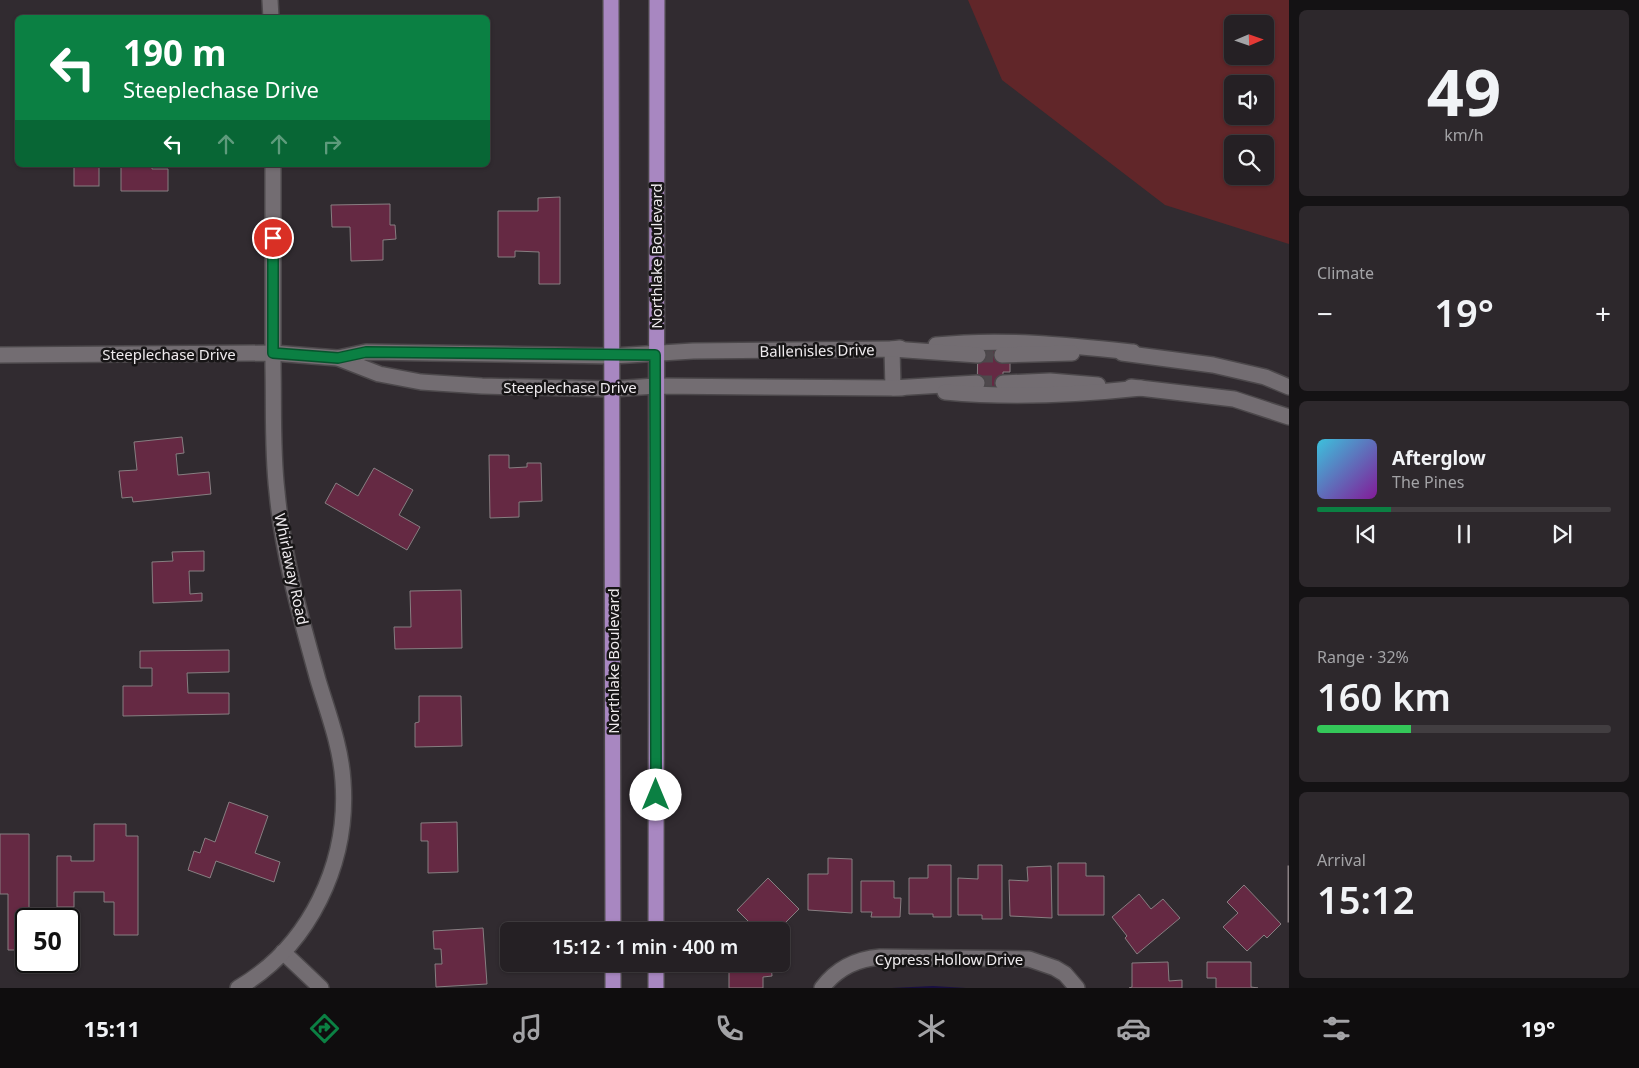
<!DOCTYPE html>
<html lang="en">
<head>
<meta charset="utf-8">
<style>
	:root { --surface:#252024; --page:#2d282c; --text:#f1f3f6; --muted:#a3a3a6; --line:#423e41; --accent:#0b8043 }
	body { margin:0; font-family:"Noto Sans",sans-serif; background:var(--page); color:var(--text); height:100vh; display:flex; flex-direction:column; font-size:19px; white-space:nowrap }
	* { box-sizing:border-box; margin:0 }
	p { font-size:16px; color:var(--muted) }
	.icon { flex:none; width:28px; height:28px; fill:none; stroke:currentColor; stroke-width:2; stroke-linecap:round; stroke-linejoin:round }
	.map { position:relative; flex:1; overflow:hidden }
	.panel { display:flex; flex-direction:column; gap:10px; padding:10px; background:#141214; width:350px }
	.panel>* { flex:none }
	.hud { position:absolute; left:15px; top:15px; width:475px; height:152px; border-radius:8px; box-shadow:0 1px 4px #0004,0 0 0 1px var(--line); background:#0b8043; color:#fff; overflow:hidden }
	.needle { width:32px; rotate:88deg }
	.tools { position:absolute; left:1224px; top:15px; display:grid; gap:10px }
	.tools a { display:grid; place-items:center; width:50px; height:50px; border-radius:8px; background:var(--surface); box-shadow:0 1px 4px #0004,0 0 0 1px var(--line); font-size:25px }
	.speed { position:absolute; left:15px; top:908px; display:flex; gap:10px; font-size:25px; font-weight:700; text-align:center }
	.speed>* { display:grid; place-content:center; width:65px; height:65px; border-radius:50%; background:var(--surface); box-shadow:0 1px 4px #0004,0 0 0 1px var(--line); line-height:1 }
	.speed .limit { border:2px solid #111; border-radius:8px; background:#fff; color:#111 }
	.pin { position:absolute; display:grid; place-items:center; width:42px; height:42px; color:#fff; margin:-21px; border:2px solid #fff; border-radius:50%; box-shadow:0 1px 5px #0007 }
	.me { position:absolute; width:55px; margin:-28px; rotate:0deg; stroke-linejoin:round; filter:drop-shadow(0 0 4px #0008) }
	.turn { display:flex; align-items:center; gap:18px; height:105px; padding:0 25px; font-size:22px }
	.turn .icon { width:65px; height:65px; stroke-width:2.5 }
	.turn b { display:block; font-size:35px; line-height:42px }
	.lanes { display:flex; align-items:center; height:48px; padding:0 25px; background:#0003; justify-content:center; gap:25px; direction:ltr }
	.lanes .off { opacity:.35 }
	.big { font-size:38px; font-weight:600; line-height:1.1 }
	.panel .widget { flex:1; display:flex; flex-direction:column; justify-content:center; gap:8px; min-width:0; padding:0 18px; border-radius:8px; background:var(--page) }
	.panel .dial { align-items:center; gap:0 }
	.dial b { font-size:65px; line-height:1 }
	.song { display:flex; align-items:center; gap:15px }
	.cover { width:60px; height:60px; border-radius:8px; background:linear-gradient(135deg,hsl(190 70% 55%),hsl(290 70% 35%)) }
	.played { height:5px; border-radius:2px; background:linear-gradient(90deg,var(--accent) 25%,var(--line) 25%) }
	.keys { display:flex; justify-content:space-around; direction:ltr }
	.heat { display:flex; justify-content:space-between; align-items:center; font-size:28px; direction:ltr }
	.charge { height:8px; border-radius:4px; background:linear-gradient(90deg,#34c759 32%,var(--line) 0) }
	.trip { position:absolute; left:500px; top:922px; width:290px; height:50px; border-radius:8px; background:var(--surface); box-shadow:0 1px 4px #0004,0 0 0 1px var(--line); font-weight:600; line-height:50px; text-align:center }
	.tab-bar { display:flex; height:80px; justify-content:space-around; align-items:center; background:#0f0d0e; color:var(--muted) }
	.tab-bar .icon { width:35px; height:35px }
	.tab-bar .active { color:var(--accent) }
	.tab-bar b { font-size:22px; color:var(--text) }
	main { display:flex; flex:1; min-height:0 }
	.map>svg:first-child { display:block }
	.green { fill:#612629; fill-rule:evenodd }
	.water { fill:#190f42 }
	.building { fill:#652943; stroke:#877e81 }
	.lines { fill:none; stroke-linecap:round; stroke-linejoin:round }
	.minor-tunnel { stroke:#4e484c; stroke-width:15; stroke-dasharray:15 8; stroke-linecap:butt }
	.minor-casing { stroke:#4c484b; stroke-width:18 }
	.major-casing { stroke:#4c484b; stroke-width:18 }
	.minor { stroke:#736d72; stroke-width:15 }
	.major { stroke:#a887c1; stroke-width:15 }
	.route-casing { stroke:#07532c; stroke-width:12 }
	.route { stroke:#0b8043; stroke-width:9 }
	.labels { text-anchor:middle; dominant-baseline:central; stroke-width:5; stroke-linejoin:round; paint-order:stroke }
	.street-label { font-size:15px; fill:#efebee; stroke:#171516 }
</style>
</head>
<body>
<main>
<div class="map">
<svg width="1289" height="988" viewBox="0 0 1289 988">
	<rect width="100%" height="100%" fill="#312b30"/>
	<!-- green -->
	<path class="green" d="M 968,0 L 1289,0 L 1289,244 L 1165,205 L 1002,80 ZM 1232,24 L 1265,24 L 1265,56 L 1232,56 ZM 1232,84 L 1265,84 L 1265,116 L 1232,116 ZM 1232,144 L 1265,144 L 1265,176 L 1232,176 Z"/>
	<!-- water -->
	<path class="water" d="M 933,986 L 966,988 L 892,988 Z"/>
	<!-- building -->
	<g class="building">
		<rect x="74" y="165" width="25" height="21"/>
		<path d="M 121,165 L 152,165 L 152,169 L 168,169 L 168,191 L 121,191 Z"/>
		<path d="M 560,197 L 560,284 L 539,284 L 539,252 L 515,251 L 515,257 L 498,257 L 498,211 L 538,211 L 538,198 Z"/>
		<path d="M 390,204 L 390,225 L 395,225 L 396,239 L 383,240 L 383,260 L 351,261 L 350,227 L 332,227 L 331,205 Z"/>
		<path d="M 978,344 L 1002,344 L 1010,362 L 1010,372 L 1003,372 L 1003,391 L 977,392 Z"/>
		<path d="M 182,437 L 184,453 L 176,454 L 178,475 L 209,472 L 211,494 L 133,502 L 132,497 L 122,498 L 119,471 L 137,470 L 134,442 Z"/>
		<path d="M 489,455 L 509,455 L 509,468 L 527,467 L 527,463 L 541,463 L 542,501 L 519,502 L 519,517 L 490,518 Z"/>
		<path d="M 374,468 L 413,490 L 399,515 L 420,527 L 407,550 L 325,503 L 336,483 L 358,496 Z"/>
		<path d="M 204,551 L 204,571 L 189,571 L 190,594 L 202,593 L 202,601 L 153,603 L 152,562 L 173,561 L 172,552 Z"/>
		<path d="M 461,590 L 462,648 L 395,649 L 394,627 L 411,627 L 410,591 Z"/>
		<path d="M 229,650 L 229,672 L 187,673 L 188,693 L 229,693 L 229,714 L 123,716 L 123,686 L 152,686 L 152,668 L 140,668 L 140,651 Z"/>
		<path d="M 419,696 L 461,696 L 462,746 L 415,747 L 415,723 L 419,722 Z"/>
		<path d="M 229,802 L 268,816 L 255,853 L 280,862 L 274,882 L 216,861 L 210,878 L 188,870 L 194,851 L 200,853 L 205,838 L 215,842 Z"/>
		<path d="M 457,822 L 458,872 L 428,873 L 428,841 L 421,841 L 421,823 Z"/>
		<path d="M 94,824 L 126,824 L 126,836 L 138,836 L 138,935 L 114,935 L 114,902 L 104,902 L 104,892 L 74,892 L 74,907 L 57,907 L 57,856 L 71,856 L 71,861 L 94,861 Z"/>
		<path d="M 0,834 L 29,834 L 29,919 L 26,919 L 26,950 L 8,950 L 8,894 L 0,894 Z"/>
		<path d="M 828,858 L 852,859 L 852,913 L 808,910 L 808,874 L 828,874 Z"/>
		<path d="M 1058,863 L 1086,863 L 1086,876 L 1104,876 L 1104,915 L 1058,915 Z"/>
		<path d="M 928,865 L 951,865 L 951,917 L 933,917 L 933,914 L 909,914 L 909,878 L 928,878 Z"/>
		<path d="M 978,865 L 1002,865 L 1002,919 L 982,919 L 982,915 L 958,915 L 958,878 L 978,879 Z"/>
		<path d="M 1051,866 L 1052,918 L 1010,916 L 1009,880 L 1028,881 L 1027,867 Z"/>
		<rect x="1288" y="866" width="1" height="56"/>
		<path d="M 768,878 L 799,909 L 781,927 L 786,932 L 781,937 L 781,931 L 758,931 L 737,910 Z"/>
		<path d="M 861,881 L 894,881 L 894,898 L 901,898 L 900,917 L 871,917 L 872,912 L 861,912 Z"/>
		<path d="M 1244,885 L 1281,924 L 1267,938 L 1264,935 L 1247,951 L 1223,927 L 1238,913 L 1227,902 Z"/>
		<path d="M 1139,894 L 1151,909 L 1163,899 L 1180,918 L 1137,954 L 1125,938 L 1127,936 L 1112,917 Z"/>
		<path d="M 55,912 L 77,912 L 77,935 L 69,936 L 69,919 L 55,919 Z"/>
		<path d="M 483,928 L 487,984 L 436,987 L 435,964 L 442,964 L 441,949 L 434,949 L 433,931 Z"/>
		<path d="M 1168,962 L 1169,981 L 1182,980 L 1182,988 L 1129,988 L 1132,987 L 1132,963 Z"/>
		<path d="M 1207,962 L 1251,962 L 1251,987 L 1258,988 L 1216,988 L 1216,978 L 1207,978 Z"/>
		<path d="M 722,964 L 771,964 L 772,976 L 763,977 L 763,988 L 729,988 L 729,972 L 723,972 Z"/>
	</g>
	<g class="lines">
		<!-- minor-tunnel -->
		<g class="minor-tunnel">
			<path d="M 978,355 L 1002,355"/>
			<path d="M 977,383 L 1003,383"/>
		</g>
		<defs>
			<g id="minor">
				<path d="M 270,0 L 271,18"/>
				<path d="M 936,345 C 1002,338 1067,345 1133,352"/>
				<path d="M 900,348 L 892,349 L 893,388 L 902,388"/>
				<path d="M 1122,353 L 1213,365 L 1265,377 L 1289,387"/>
				<path d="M 0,355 L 273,353 L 338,358 L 379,374 L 421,382 L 482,386 L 613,389 L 655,386 L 893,388 L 977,383"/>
				<path d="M 1002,355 L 1072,353"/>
				<path d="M 338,358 L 366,352 L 613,356 L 693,351 L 892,349 L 978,355"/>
				<path d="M 1003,383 L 1050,381 L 1098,385"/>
				<path d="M 1131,387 L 1234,399 L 1289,417"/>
				<path d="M 945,392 C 1010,398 1076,395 1141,388"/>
				<path d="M 283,952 L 321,988"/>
				<path d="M 238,988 C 310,946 349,863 343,781 C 341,747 328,713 318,680 C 301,618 283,557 277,492 C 272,450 274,408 273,366 C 273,299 273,232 273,165"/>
				<path d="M 822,988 C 837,968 856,959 880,957 L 1029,959 L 1055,968 L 1065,974 L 1077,988"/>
			</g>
			<g id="major">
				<path d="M 611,0 L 613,931"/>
				<path d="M 656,931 L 657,0"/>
				<path d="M 613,964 L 613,988"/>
				<path d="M 656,964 L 656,988"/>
			</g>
		</defs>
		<!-- minor casing -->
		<use href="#minor" class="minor-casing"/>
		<!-- major casing -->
		<use href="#major" class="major-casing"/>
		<!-- minor -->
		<use href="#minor" class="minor"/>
		<!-- major -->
		<use href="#major" class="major"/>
	</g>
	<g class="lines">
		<defs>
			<path id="route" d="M 273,238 L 273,353 L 338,358 L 366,352 L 655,355 L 656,795"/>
		</defs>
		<!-- route casing -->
		<use href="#route" class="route-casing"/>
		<!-- route -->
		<use href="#route" class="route"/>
	</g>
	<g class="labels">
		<!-- street labels -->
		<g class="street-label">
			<text transform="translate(656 256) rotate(-90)">Northlake Boulevard</text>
			<text transform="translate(817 350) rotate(-1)">Ballenisles Drive</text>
			<text x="169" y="354">Steeplechase Drive</text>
			<text x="570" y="387">Steeplechase Drive</text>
			<text transform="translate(292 569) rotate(78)">Whirlaway Road</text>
			<text transform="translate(613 661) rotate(-90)">Northlake Boulevard</text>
			<text x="949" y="959">Cypress Hollow Drive</text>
		</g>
	</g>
</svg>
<div class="tools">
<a><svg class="needle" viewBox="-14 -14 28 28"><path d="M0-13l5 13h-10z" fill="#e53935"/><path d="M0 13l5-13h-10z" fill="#a3a3a6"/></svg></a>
<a><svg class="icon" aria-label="sound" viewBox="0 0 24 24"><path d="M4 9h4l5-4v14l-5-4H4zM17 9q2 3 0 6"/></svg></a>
<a><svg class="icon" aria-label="search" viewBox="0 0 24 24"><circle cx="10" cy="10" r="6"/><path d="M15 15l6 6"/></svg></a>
</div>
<div class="speed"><div class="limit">50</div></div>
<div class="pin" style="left:273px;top:238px;background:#d93025"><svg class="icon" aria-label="arrive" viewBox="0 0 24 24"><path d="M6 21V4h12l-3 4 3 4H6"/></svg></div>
<svg class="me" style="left:656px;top:795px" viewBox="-20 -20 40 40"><circle r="19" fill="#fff"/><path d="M0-13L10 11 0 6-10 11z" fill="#0b8043"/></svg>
<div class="trip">15:12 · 1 min · 400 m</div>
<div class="hud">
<div class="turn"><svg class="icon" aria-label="left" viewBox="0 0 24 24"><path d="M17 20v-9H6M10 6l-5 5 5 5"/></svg><div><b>190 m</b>Steeplechase Drive</div></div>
<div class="lanes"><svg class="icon" aria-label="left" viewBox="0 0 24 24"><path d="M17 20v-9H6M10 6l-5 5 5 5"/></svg><svg class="icon off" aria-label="ahead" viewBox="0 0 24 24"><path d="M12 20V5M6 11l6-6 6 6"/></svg><svg class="icon off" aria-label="ahead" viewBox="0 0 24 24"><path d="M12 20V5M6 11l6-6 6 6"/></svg><svg class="icon off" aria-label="right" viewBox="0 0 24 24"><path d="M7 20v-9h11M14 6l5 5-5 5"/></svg></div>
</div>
</div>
<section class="panel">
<div class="widget dial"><b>49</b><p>km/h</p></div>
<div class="widget"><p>Climate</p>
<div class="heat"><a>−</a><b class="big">19°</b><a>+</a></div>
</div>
<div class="widget">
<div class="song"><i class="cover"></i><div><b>Afterglow</b><p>The Pines</p></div></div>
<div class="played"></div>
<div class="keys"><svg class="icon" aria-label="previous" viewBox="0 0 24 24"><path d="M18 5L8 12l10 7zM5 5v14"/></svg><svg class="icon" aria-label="pause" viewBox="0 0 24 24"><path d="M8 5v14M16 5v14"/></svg><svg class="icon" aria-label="next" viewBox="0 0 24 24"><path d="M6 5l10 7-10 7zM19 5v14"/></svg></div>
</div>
<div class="widget"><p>Range · 32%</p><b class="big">160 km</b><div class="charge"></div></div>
<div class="widget"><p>Arrival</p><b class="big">15:12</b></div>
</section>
</main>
<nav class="tab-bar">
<b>15:11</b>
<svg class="icon active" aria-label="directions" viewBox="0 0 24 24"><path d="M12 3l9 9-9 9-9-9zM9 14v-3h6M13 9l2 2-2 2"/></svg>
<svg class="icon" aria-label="music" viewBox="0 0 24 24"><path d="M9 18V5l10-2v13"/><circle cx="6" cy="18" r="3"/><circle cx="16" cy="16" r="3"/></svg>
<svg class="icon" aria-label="phone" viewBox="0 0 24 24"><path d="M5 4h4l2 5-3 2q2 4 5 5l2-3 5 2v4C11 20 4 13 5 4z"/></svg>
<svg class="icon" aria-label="climate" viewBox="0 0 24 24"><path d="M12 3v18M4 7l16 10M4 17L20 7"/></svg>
<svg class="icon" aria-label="car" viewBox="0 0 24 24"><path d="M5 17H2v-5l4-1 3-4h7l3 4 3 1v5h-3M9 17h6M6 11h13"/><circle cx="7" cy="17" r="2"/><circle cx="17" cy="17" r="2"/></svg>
<svg class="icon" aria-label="filters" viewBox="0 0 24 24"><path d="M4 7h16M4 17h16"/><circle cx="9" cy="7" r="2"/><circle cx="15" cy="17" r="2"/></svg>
<b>19°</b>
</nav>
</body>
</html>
